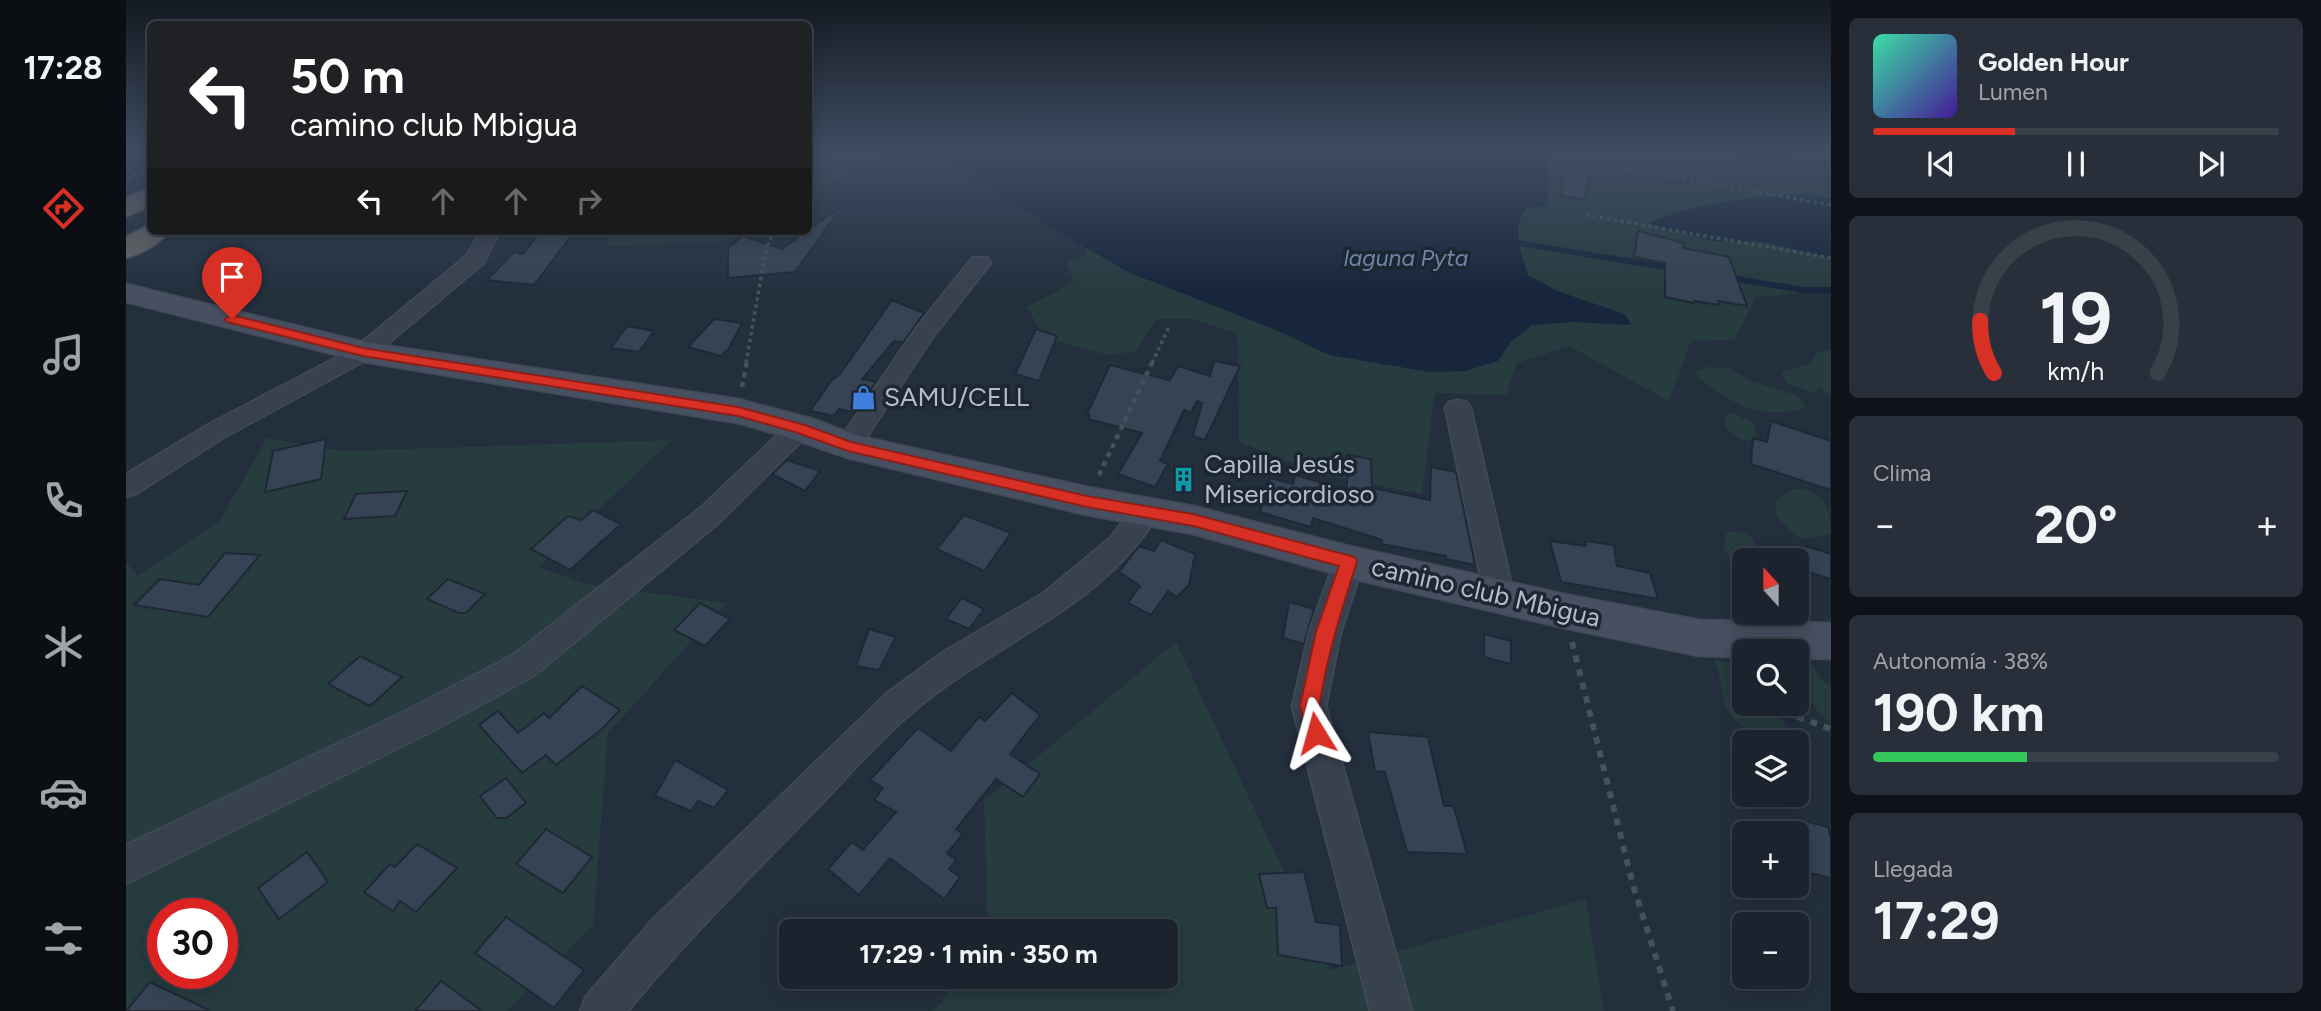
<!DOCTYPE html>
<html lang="es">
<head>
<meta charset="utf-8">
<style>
	:root { --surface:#1b232e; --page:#282f3a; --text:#f1f3f6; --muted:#a0a4aa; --line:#39404a; --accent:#d93025 }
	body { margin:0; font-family:Figtree,sans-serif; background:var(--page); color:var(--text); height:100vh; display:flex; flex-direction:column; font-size:26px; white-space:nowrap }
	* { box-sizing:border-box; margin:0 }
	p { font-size:23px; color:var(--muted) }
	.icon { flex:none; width:38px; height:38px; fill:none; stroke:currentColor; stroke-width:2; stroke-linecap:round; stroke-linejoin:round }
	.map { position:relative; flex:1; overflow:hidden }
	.details { display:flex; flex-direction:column; gap:18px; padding:18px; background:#0f1319; width:490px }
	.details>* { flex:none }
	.hud { position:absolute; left:21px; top:21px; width:665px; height:214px; border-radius:10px; box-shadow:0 4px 18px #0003,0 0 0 2px var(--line); background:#202124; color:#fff; overflow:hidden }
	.needle { width:46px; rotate:339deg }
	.buttons { position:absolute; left:1606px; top:548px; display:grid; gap:14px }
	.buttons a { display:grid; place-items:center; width:77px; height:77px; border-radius:10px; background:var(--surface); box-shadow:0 4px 18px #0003,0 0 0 2px var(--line); font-size:35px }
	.speed { position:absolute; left:21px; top:898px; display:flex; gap:14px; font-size:35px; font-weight:700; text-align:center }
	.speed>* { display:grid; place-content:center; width:91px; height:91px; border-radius:50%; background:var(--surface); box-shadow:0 4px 18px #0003,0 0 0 2px var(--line); line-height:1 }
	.speed .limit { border:10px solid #d22; background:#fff; color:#111 }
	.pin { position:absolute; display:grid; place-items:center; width:60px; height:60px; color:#fff; margin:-72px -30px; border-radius:50% 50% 50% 0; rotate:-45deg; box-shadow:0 0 7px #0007 }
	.pin .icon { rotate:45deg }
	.me { position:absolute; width:77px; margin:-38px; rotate:352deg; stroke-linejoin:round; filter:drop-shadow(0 0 5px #0008) }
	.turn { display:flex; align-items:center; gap:24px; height:147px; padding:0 28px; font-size:32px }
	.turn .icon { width:91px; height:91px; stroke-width:2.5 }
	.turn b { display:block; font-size:49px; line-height:60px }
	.lanes { display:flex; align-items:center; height:66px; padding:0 28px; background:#0003; justify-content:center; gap:35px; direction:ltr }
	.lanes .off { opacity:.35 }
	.big { font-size:52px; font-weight:700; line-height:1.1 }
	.details .tile { flex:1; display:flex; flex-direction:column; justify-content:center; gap:10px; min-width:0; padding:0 24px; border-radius:10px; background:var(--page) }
	.details .dial { align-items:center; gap:0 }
	.dial svg { height:182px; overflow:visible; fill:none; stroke:var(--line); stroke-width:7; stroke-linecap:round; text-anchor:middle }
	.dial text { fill:var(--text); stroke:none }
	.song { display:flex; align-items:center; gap:21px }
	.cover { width:84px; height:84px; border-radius:10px; background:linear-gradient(135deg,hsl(160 70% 55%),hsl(260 70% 35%)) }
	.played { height:7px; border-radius:4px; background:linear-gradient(90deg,var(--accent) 35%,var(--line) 35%) }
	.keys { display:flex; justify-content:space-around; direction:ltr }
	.heat { display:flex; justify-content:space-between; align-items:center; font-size:38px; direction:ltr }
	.charge { height:10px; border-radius:5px; background:linear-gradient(90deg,#34c759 38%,var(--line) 0) }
	.trip { position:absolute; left:653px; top:919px; width:399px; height:70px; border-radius:10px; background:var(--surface); box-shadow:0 4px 18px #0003,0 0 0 2px var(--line); font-weight:700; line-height:70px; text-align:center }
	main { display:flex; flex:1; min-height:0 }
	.dock { display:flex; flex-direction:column; width:126px; justify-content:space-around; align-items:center; background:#0b0e12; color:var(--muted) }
	.dock .icon { width:49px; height:49px }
	.dock .active { color:var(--accent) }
	.dock b { font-size:32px; color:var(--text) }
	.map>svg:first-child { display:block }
	.green { fill:#263c3f; fill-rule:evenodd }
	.water { fill:#17263c }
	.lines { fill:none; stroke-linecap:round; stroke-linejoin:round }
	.stream { stroke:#17263c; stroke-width:6 }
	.building { fill:#364354; stroke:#1f2835; stroke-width:2 }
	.minor-casing { stroke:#414a57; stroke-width:3 }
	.secondary-casing { stroke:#414a57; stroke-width:3 }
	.trunk-casing { stroke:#434c59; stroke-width:3 }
	.path-far2 { stroke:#3f5557; stroke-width:3.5; stroke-dasharray:3.5 3.5; stroke-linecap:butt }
	.path-far1 { stroke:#3f5557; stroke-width:4.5; stroke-dasharray:5 5; stroke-linecap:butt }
	.path { stroke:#3f5557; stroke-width:6; stroke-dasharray:7 7; stroke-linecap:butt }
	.minor { fill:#38414e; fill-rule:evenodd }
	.secondary { fill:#465061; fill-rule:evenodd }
	.trunk { fill:#656462; fill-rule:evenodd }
	.route { fill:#d93025; stroke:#8d1f18; stroke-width:2 }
	.labels { text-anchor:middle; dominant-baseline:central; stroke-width:7; stroke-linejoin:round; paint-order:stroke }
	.far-water-label { font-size:23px; font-style:italic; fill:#6d86a8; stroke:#1d2633 }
	.poi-label { font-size:26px; fill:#b4bcc9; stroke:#1d2633; text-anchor:start }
	.street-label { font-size:26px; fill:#b4bcc9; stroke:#1d2633 }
</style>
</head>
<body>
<main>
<nav class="dock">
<b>17:28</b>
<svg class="icon active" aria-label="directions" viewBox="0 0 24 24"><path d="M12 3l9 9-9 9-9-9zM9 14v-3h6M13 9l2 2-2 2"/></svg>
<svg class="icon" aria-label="music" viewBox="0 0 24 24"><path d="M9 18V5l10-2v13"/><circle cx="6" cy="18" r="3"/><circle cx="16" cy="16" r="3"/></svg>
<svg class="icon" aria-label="phone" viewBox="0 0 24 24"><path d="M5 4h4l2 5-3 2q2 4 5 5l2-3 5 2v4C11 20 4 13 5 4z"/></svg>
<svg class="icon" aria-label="climate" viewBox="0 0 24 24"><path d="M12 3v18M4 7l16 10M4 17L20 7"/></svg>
<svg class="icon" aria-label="car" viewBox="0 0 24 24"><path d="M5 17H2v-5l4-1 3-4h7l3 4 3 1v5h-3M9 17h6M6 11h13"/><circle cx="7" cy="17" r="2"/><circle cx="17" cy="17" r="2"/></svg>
<svg class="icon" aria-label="filters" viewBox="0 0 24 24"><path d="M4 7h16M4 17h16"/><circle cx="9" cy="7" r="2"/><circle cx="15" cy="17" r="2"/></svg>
</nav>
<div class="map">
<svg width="1705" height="1011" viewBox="0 0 1705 1011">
	<rect width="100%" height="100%" fill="#242f3e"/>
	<!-- green -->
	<g class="green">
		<path d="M 682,150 L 1705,150 L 1705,291 L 1630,297 L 1608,340 L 1565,341 L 1543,401 L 1443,346 L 1391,363 L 1380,395 L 1309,393 L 1296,494 L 1196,475 L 1113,442 L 1112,334 L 1066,319 L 1030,319 L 1010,351 L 983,355 L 918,338 L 901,307 L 948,282 L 940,263 L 960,255 L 962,238 L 811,151 L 767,151 L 705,181 L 683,202 Z"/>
		<path d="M 485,231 L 628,231 L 597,242 L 480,246 Z"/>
		<path d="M 1705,350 L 1705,391 L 1699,394 L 1694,387 L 1686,393 L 1660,383 L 1655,372 L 1685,363 L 1690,353 Z"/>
		<path d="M 1580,367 L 1602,368 L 1626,381 L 1667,394 L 1675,399 L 1679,407 C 1672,411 1667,411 1658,412 C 1623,416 1597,396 1570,376 L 1571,371 Z"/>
		<path d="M 1605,413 L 1627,422 L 1631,435 L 1624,441 C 1612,440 1601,432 1598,421 L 1600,415 Z"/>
		<path d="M 141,438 L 216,451 L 546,440 L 412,567 L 460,584 L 600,603 L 482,733 L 467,926 L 381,1011 L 0,1011 L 0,562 L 12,576 L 94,520 ZM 37,914 L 96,914 L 96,973 L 37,973 Z"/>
		<path d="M 1667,489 C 1697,488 1705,508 1705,534 L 1675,539 C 1662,528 1645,519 1651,500 Z"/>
		<path d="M 1604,532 C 1617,532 1626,532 1629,545 L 1622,551 L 1629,560 L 1610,560 L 1597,551 L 1600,534 Z"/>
		<path d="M 1619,594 L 1619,612 L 1658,613 L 1658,620 L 1653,624 L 1628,623 L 1607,603 L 1613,596 Z"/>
		<path d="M 1050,642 L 1204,970 L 1460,899 L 1478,1011 L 805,1011 L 814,1004 L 832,977 L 1040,976 L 1040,931 L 862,931 L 858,801 Z"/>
		<path d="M 1588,659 L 1605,664 L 1619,680 L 1619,704 L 1639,704 L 1657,721 L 1663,732 C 1642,747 1611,729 1600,707 C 1595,696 1596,685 1593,674 C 1592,669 1589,664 1588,659 Z"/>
		<path d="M 1687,665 L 1695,680 L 1705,687 L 1705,725 C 1691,710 1670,690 1675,668 Z"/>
	</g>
	<!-- water -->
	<g class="water">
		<path d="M 794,150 L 1423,150 L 1422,206 L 1401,208 C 1384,227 1395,253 1402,275 L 1431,291 L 1499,314 L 1505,325 L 1447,322 L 1406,325 L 1385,342 L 1372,361 L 1339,371 L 1304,372 L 1203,355 L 1150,330 L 1002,272 L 926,228 L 850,177 Z"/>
		<path d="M 1571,150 L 1694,150 C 1653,160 1613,156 1571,150 Z"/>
		<path d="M 1678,194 L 1705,199 L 1705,258 L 1637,242 L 1587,241 L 1522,224 C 1570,201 1626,198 1678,194 Z"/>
	</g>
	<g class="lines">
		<!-- stream -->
		<g class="stream">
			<path d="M 1392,243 L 1551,269"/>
			<path d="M 1599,277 L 1677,290 L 1705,290"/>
		</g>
	</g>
	<!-- building -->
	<g class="building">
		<path d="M 1437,168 L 1464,173 L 1458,200 L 1436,196 Z"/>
		<path d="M 707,212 L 710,215 L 669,272 L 602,278 L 602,248 L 617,236 L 656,249 Z"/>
		<path d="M 1512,231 L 1558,243 L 1557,248 L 1603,257 L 1621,306 L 1592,301 L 1593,305 L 1568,301 L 1568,303 L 1539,297 L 1539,263 L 1508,257 Z"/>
		<path d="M 413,234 L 445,236 L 408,285 L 361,280 L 388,252 L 397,254 Z"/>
		<path d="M 766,300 L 798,313 L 777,343 L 768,341 L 736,379 L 750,382 L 729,413 L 713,409 L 708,416 L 684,411 L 705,381 L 714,374 Z"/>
		<path d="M 588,319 L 616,323 L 603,348 L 595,356 L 562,347 Z"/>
		<path d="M 501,326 L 528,331 L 513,352 L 485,348 Z"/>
		<path d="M 910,329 L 931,336 L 913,381 L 889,374 Z"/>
		<path d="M 1088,361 L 1114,366 L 1079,440 L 1067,436 L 1076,403 L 1071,401 L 1065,413 L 1058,410 L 1034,461 L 1042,464 L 1029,487 L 992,474 L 1016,433 L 962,419 L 964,415 L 961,414 L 984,365 L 1044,380 L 1052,366 L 1084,376 Z"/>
		<path d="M 1645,421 L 1705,441 L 1705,490 L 1625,464 L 1627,438 L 1641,442 Z"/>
		<path d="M 200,439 L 195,479 L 139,492 L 147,451 Z"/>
		<path d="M 1221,455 L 1245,459 L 1246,488 L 1304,500 L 1305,467 L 1330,472 L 1349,565 L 1320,559 L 1320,556 L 1255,544 L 1256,540 L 1187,518 L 1185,527 L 1134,512 L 1144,478 L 1167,484 L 1169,475 L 1221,490 Z"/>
		<path d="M 661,460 L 694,471 L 679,491 L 646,474 Z"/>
		<path d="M 281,491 L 269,516 L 218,519 L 230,494 Z"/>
		<path d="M 467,510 L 495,524 L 444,570 L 405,549 L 442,516 L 455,520 Z"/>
		<path d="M 838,515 L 885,533 L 858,571 L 811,549 Z"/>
		<path d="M 1035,540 L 1069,554 L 1063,585 L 1051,597 L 1042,591 L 1025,615 L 1002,603 L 1014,586 L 993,572 L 1013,546 L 1028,551 Z"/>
		<path d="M 1424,541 L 1460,546 L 1459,541 L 1488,545 L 1491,566 L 1524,573 L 1532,599 L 1435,582 Z"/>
		<path d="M 1680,546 L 1705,554 L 1705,579 L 1679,571 Z"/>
		<path d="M 99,553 L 134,555 L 82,617 L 8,605 L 34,579 L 73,585 Z"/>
		<path d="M 322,579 L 359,594 L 340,613 L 333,613 L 301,599 Z"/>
		<path d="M 836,598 L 858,609 L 843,629 L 820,619 Z"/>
		<path d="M 1163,602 L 1188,609 L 1178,644 L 1157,638 Z"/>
		<path d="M 574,603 L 604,619 L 579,646 L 548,630 Z"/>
		<path d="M 743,629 L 770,637 L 753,670 L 730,666 Z"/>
		<path d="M 1358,634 L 1385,641 L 1385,664 L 1358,657 Z"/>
		<path d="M 234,656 L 276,677 L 244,706 L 202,684 Z"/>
		<path d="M 456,686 L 494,710 L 475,730 L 430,765 L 420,755 L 396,773 L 353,725 L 372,711 L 392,733 L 418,713 L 423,718 Z"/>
		<path d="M 886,693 L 914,715 L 884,754 L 914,774 L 897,797 L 870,779 L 830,829 L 837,834 L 821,853 L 830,860 L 823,869 L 834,877 L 818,899 L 764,858 L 733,895 L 702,869 L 726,842 L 737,850 L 770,812 L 748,800 L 757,788 L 744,780 L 792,728 L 825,751 L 853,717 L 859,721 Z"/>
		<path d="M 1242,732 L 1302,737 L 1318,806 L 1326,806 L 1329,811 L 1341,854 L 1281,852 L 1259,772 L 1249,771 Z"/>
		<path d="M 549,760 L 602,790 L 588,808 L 572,801 L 565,811 L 529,796 Z"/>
		<path d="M 380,778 L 400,803 L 380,818 L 371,818 L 354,796 Z"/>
		<path d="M 1671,819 L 1702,827 L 1705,838 L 1705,878 L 1671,870 Z"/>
		<path d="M 420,829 L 466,857 L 437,893 L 390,864 Z"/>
		<path d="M 291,844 L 331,868 L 290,912 L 274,901 L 267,911 L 238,892 L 264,864 L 269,867 Z"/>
		<path d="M 181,852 L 202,882 L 153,919 L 132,888 Z"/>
		<path d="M 1178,872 L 1190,922 L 1213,925 L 1214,927 L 1216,966 L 1152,955 L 1150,908 L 1141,908 L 1133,874 Z"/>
		<path d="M 380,917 L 458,970 L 428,1008 L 349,953 Z"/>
		<path d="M 315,981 L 356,1011 L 289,1011 Z"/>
		<path d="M 24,982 L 85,1011 L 0,1011 Z"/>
	</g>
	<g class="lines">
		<defs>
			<g id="minor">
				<path d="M 354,231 L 374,231 L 358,263 L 246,357 L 99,437 L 10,494 L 0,497 L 0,474 L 81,425 L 230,347 L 341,255 Z"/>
				<path d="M 854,257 L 862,258 L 865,263 L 807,337 L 731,452 L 722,455 L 713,452 L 709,446 L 713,440 L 790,328 L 846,258 Z"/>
				<path d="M 1332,400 L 1341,402 L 1345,408 L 1388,595 L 1384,604 L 1373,607 L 1362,604 L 1358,595 L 1319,408 L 1323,402 Z"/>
				<path d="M 674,419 L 683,422 L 687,428 L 683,434 L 594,522 L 409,675 L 305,732 L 0,884 L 0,845 L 281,710 L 387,655 L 574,508 L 665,422 Z"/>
				<path d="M 1021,500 L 1031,503 L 1035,510 C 980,607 868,642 787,712 C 751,742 719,780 686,814 C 623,878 560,941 502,1011 L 454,1011 L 460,996 L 526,920 L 762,692 L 817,652 L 916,594 L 984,538 L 1011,503 Z"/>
				<path d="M 1223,551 L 1233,554 L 1238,562 L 1215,632 L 1200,706 L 1286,1011 L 1244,1011 L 1166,706 L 1183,632 L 1208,562 L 1213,554 Z"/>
			</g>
			<path id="secondary" d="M 0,284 L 238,342 L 612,399 L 687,419 L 729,435 L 961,487 L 1067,506 L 1223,546 L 1438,594 L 1573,620 L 1705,623 L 1705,659 L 1671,658 L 1671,651 L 1619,651 L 1619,657 L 1573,656 L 1438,628 L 1223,578 L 1067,534 L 961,515 L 722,458 L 661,437 L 611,423 L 238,362 L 0,302 Z"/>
			<g id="trunk">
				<path d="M 24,187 L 24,206 L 0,217 L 0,198 Z"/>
				<path d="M 24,224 L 24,231 L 43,231 C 34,244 15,254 0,258 L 0,237 Z"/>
			</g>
		</defs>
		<!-- minor casing -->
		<use href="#minor" class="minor-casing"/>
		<!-- secondary casing -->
		<use href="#secondary" class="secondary-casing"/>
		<!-- trunk casing -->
		<use href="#trunk" class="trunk-casing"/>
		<!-- path-far2 -->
		<g class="path-far2">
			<path d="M 1481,165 L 1705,205"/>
			<path d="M 1,179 L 24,166"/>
			<path d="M 1460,215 L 1705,258"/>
			<path d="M 620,363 L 640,249 L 648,231"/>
			<path d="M 1026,363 L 1043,327"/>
		</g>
		<!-- path-far1 -->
		<g class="path-far1">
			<path d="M 616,387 L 621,361"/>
			<path d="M 973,475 L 1027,361"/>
		</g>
		<!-- path -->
		<g class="path">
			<path d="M 1446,642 L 1507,885 L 1547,1011"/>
			<path d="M 1647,704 L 1655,711 L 1705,729"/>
		</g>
		<!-- minor -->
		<use href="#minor" class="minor"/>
		<!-- secondary -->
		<use href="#secondary" class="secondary"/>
		<!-- trunk -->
		<use href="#trunk" class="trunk"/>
	</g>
	<!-- sky -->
	<linearGradient id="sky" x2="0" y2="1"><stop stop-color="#141a22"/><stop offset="0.52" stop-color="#3f4d63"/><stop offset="1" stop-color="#3f4d63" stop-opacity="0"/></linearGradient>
	<rect width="1705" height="291" fill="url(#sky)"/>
	<!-- route -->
	<path class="route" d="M 106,315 L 237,348 L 612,407 L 679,425 L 725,442 L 961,496 L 1067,514 L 1229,557 L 1231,562 C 1216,608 1202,653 1194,701 C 1191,714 1202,726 1197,739 L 1190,741 L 1183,739 L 1174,706 L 1190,632 L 1213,566 L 1067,526 L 961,507 L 722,451 L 669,432 L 612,416 L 237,356 L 101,322 L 99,319 Z"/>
	<!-- icons -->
	<defs>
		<symbol id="shop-bare" viewBox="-9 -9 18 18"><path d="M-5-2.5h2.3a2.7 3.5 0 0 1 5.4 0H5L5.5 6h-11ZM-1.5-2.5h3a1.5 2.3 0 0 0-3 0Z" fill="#3f7fe0" stroke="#1d2633" stroke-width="2.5" paint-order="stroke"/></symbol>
		<symbol id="building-bare" viewBox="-9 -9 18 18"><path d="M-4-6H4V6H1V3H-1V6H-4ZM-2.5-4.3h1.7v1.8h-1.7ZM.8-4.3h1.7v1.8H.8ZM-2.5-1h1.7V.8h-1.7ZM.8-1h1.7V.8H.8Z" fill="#0f9aa8" stroke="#1d2633" stroke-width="2.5" paint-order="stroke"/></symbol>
	</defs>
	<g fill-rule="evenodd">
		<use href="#shop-bare" x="720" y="380" width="35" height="35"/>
		<use href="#building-bare" x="1040" y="462" width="35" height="35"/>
	</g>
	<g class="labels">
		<!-- far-water labels -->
		<g class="far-water-label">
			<text x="1280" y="258">laguna Pyta</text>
		</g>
		<!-- poi labels -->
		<g class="poi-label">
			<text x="758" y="397">SAMU/CELL</text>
			<text x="1078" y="464">Capilla Jesús<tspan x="1078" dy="30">Misericordioso</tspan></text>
		</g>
		<!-- street labels -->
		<g class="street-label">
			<text transform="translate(1360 592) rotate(13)">camino club Mbigua</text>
		</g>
	</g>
</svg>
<div class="buttons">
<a><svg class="needle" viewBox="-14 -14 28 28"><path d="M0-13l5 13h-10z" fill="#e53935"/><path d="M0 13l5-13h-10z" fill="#a0a4aa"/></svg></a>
<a><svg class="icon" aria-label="search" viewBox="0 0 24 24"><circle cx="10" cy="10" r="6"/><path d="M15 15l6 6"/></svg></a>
<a><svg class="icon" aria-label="layers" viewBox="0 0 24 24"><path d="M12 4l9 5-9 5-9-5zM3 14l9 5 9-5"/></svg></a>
<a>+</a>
<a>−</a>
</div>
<div class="speed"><div class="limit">30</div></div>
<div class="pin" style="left:106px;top:319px;background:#d93025"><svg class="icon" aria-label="arrive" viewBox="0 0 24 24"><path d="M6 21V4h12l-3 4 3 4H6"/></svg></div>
<svg class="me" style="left:1190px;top:733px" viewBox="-20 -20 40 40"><path d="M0-17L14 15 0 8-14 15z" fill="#d93025" stroke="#fff" stroke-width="4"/></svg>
<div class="trip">17:29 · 1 min · 350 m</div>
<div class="hud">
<div class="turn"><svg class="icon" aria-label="left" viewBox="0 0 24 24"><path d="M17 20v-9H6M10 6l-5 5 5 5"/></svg><div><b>50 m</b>camino club Mbigua</div></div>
<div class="lanes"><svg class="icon" aria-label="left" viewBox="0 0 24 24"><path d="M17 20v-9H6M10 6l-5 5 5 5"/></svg><svg class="icon off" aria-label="ahead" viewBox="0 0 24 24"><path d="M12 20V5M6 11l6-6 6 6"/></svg><svg class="icon off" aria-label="ahead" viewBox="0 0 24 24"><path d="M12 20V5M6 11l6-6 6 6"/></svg><svg class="icon off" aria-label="right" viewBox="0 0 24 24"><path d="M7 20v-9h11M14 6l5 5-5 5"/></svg></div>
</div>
</div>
<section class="details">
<div class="tile">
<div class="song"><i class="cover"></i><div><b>Golden Hour</b><p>Lumen</p></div></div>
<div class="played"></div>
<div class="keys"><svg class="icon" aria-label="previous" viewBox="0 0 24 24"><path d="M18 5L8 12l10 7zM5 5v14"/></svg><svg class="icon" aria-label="pause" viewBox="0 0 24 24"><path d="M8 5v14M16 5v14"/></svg><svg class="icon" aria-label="next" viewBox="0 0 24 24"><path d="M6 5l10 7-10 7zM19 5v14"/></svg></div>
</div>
<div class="tile dial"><svg viewBox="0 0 100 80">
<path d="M14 69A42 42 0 1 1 86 69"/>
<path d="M14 69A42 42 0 0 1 8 46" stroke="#d93025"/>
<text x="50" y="56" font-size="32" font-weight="700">19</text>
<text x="50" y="72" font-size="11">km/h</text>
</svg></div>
<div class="tile"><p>Clima</p>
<div class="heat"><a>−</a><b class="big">20°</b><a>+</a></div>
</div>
<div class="tile"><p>Autonomía · 38%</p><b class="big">190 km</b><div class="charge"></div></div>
<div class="tile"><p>Llegada</p><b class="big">17:29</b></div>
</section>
</main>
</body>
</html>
